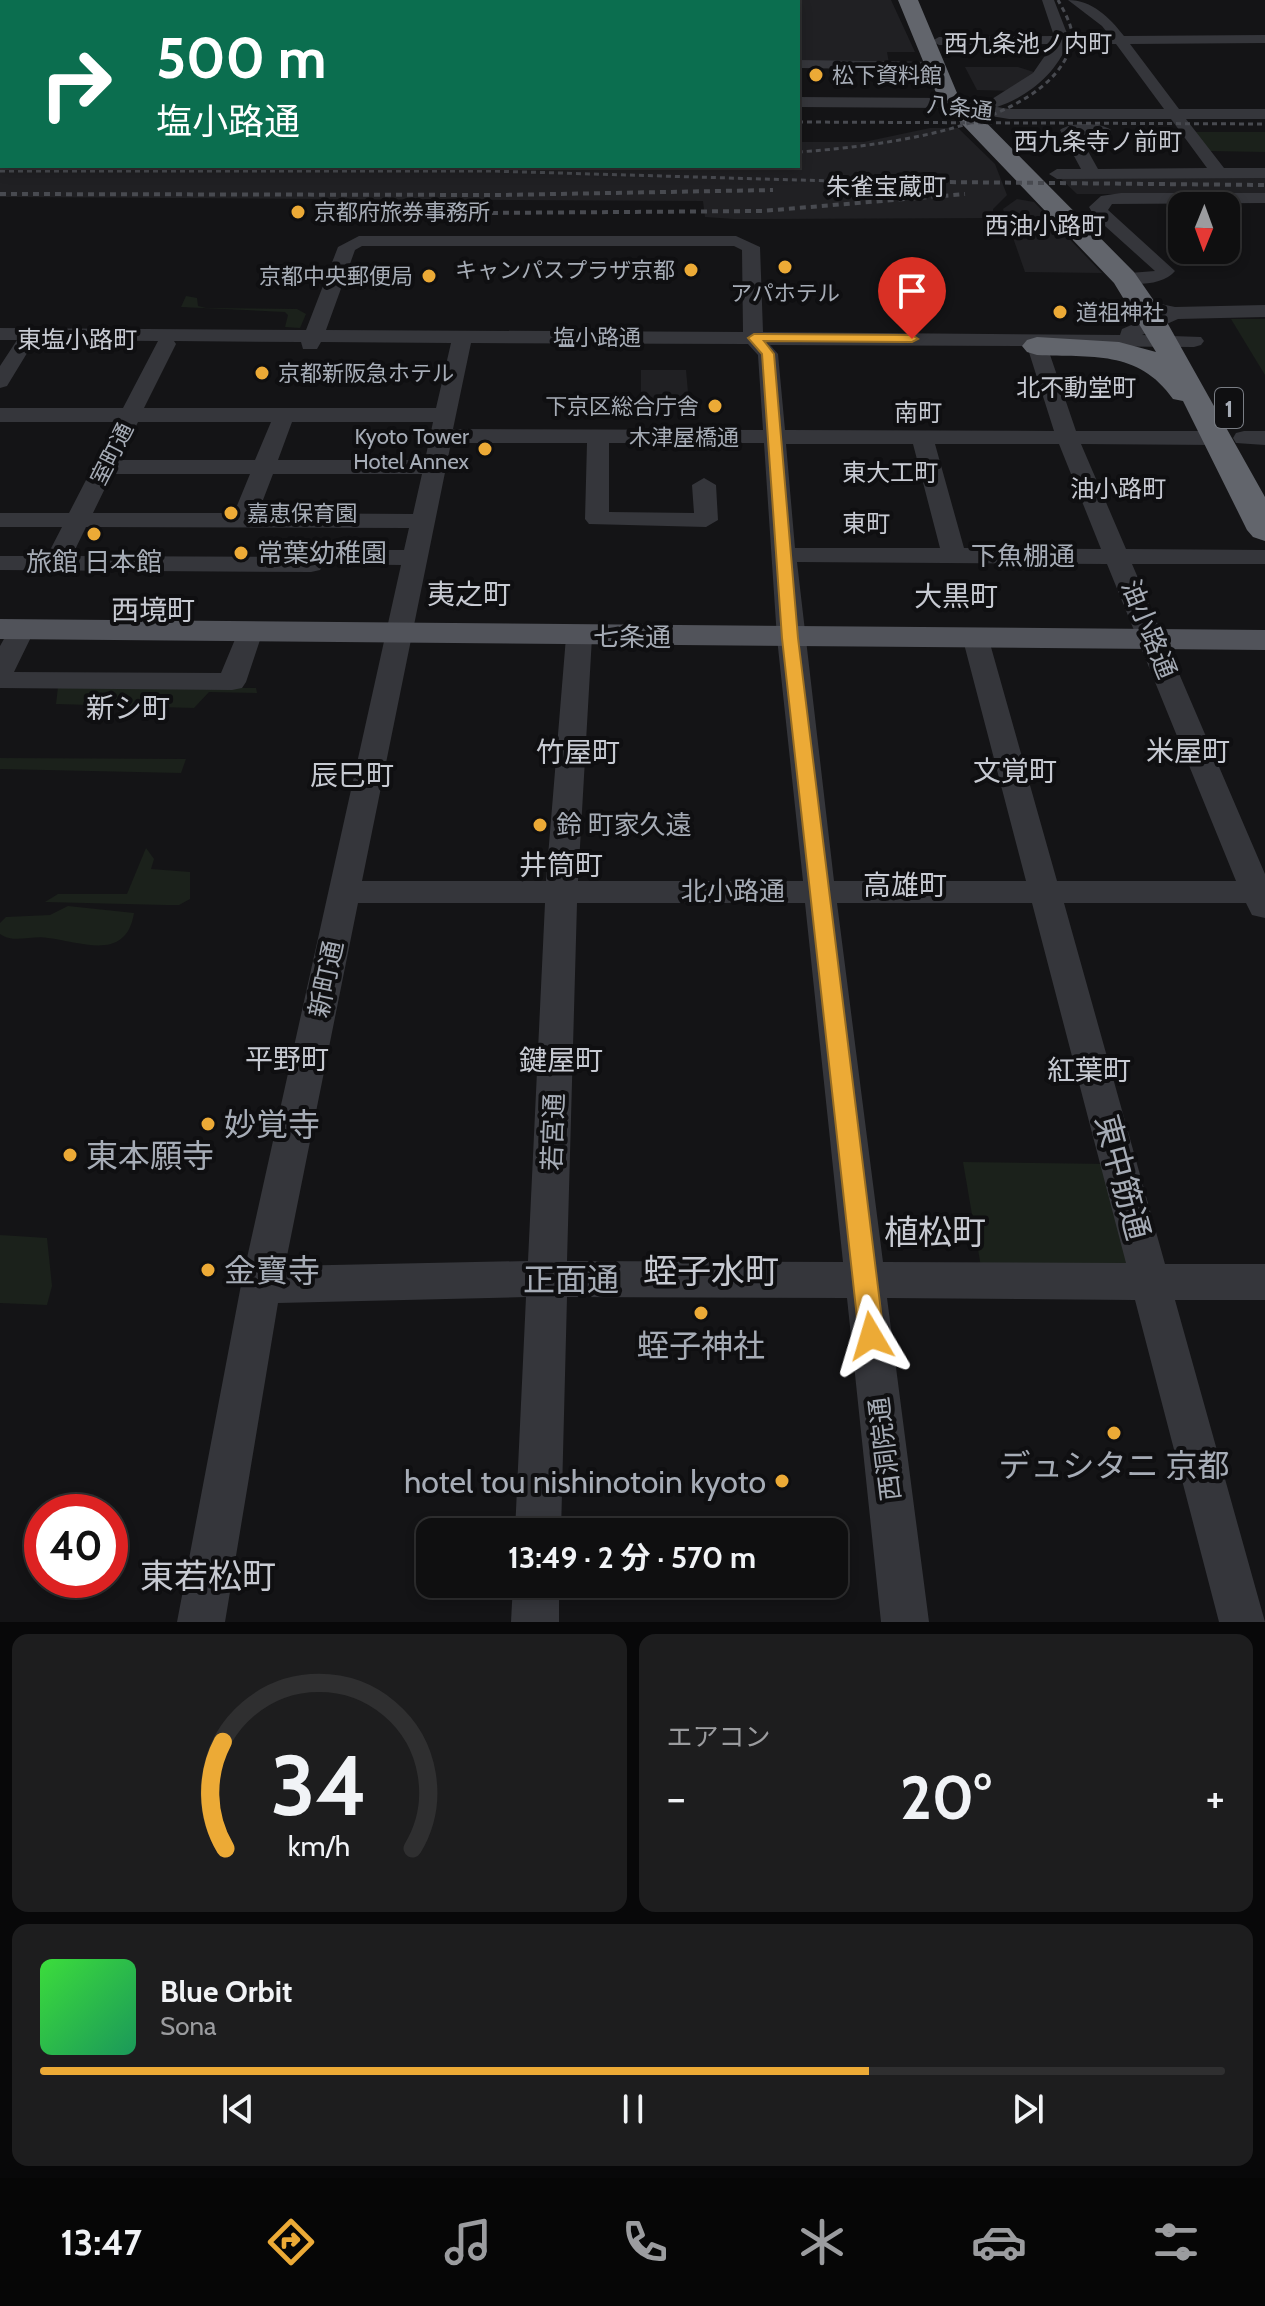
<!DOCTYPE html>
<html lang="ja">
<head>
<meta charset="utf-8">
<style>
	:root { --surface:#0f0f10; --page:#1d1d1e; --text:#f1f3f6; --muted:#9b9c9f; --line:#2f2f30; --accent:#ecaa36 }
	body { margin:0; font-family:Cabin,"Noto Sans JP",sans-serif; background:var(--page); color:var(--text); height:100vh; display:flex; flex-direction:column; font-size:30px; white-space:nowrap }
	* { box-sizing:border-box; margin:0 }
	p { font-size:26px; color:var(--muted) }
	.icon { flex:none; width:44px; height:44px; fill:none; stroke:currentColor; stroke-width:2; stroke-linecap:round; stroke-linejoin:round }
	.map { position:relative; height:1622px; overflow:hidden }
	.details { display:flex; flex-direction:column; gap:12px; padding:12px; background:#080809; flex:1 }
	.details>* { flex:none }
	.guide { position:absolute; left:0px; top:0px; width:800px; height:168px; box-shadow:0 4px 12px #0003,0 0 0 2px var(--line); background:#0b6e4f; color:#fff; overflow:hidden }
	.needle { width:52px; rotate:181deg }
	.controls { position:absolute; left:1168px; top:192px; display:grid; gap:16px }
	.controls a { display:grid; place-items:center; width:72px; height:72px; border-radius:16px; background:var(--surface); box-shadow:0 4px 12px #0003,0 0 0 2px var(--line); font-size:40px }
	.speed { position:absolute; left:24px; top:1494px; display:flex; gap:16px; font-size:40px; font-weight:700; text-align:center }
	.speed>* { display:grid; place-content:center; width:104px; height:104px; border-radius:50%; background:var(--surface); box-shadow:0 4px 12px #0003,0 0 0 2px var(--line); line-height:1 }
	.speed .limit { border:12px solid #d22; background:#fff; color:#111 }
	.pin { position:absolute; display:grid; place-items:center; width:68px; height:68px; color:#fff; margin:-82px -34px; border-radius:50% 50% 50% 0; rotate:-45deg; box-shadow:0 0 8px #0007 }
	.pin .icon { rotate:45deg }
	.me { position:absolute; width:88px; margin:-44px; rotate:353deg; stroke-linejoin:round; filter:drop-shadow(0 0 6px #0008) }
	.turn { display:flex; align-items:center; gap:28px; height:168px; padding:0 24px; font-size:36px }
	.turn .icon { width:104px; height:104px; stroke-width:2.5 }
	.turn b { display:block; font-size:56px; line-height:68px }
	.big { font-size:60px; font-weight:700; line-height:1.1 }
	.details .card { flex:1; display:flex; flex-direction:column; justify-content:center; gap:12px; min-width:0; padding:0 28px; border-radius:16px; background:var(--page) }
	.details .dial { align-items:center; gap:0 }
	.dial svg { height:208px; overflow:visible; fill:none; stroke:var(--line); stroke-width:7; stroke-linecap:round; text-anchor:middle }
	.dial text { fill:var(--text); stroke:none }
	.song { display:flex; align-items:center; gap:24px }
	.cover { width:96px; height:96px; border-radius:12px; background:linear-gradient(135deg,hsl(120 70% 55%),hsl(150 70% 35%)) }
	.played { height:8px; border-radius:4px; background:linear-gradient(90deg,var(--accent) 70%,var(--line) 70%) }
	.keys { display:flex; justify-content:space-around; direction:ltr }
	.heat { display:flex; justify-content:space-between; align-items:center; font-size:44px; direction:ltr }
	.details .tiles { flex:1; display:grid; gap:12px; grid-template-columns:1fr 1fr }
	.card:last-child { grid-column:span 2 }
	.trip { position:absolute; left:416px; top:1518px; width:432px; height:80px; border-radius:16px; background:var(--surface); box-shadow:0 4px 12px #0003,0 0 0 2px var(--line); font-weight:700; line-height:80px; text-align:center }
	.tab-bar { display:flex; height:128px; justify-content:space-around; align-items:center; background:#060606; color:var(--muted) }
	.tab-bar .icon { width:56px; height:56px }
	.tab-bar .current { color:var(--accent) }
	.tab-bar b { font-size:36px; color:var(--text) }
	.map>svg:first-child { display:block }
	.built { fill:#202023 }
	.green { fill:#1b211b }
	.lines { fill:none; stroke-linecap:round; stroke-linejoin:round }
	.minor { fill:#35363b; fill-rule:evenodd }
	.major { fill:#51535a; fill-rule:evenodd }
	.highway { fill:#62656c; fill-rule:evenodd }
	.rail-far1 { stroke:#484a50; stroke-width:3; stroke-dasharray:5 4; stroke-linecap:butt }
	.rail { stroke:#484a50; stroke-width:4; stroke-dasharray:6 5; stroke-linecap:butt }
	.route { fill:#ecaa36; stroke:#996e23; stroke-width:2 }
	.poi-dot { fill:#ecaa36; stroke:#0f0f11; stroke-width:3 }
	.labels { text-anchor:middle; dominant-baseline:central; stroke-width:8; stroke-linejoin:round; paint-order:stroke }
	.far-poi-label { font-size:22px; fill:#a6acb6; stroke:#0f0f11; text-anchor:start }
	.far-street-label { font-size:22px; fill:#a6acb6; stroke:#0f0f11 }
	.far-neighbourhood-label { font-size:24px; fill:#c7cad2; stroke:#0f0f11 }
	.shield { fill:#0f0f11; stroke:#797d84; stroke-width:2 }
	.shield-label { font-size:24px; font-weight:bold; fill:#a6acb6 }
	.poi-label { font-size:26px; fill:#a6acb6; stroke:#0f0f11; text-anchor:start }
	.street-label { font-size:26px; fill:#a6acb6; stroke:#0f0f11 }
	.neighbourhood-label { font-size:28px; fill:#c7cad2; stroke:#0f0f11 }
	.near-poi-label { font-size:32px; fill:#a6acb6; stroke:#0f0f11; text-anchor:start }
	.near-street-label { font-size:32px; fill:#a6acb6; stroke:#0f0f11 }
	.near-neighbourhood-label { font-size:34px; fill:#c7cad2; stroke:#0f0f11 }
</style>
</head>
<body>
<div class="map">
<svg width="1265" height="1622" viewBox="0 0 1265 1622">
	<rect width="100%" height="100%" fill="#141416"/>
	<!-- built -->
	<g class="built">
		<path d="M 718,0 L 891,0 L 915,52 L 887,52 L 889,63 L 798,62 L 798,2 Z"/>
		<path d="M 965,67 L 1018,67 L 1037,73 L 1014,91 L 977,90 Z"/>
		<path d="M 930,128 L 958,128 L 995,164 L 1007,195 L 993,209 L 993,218 L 734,219 L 705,217 L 703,201 L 0,197 L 0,135 L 2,166 L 798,166 L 798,142 L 864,142 Z"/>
		<path d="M 1265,175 L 1265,194 L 1077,194 L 1058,176 Z"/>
		<path d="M 1017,199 L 1034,202 L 1102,273 L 1025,272 L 1003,209 Z"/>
		<path d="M 641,370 L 686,370 L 689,404 L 641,404 Z"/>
	</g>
	<!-- green -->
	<g class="green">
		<path d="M 1195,132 L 1265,132 L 1265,152 L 1209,151 Z"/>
		<path d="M 186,296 L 197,298 L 198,306 L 206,308 L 297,309 L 306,314 L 300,328 L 285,327 L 288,315 L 285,312 L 181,307 Z"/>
		<path d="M 1231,319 L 1265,319 L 1265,375 Z"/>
		<path d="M 58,687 L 256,688 L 257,693 L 209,692 L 194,708 L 56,704 Z"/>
		<path d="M 0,758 L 186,759 L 181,773 L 0,769 Z"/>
		<path d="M 146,848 L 154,859 L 151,869 L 190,872 L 190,899 L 179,905 L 166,905 L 45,902 L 58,894 L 127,894 Z"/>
		<path d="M 68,906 L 134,913 C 126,962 82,942 48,938 C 33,935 13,944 0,934 L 0,923 L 6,917 L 50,915 Z"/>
		<path d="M 963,1162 L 1110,1164 L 1136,1269 L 981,1267 Z"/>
		<path d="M 0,1235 L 47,1238 L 52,1286 L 47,1305 L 0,1303 Z"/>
	</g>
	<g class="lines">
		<!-- minor -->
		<g class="minor">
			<path d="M 530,0 L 542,0 L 543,2 L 529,2 Z"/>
			<path d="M 1042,0 L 1054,0 L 1068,36 L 1110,36 L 1102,26 L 1068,0 C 1092,0 1109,17 1124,36 L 1265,35 L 1265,43 L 1130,44 L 1179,109 L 1265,109 L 1265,119 L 1186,119 L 1224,168 L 1265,168 L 1265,178 L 1057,179 L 1049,174 L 1057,169 L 1081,169 L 1060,130 C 1070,122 1101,122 1111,130 L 1103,135 L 1079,135 L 1098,169 L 1207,168 L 1171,119 L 1009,119 L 943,108 L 798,107 L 798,97 L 943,98 L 1009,109 L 1164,109 L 1116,44 L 1067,44 C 1057,73 1026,98 997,107 L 992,105 L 992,99 L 1033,73 L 1053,44 L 939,45 L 932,41 L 939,37 L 1054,36 Z"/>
			<rect x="0" y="14" width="2" height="8"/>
			<path d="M 798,60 L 935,62 L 942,66 L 935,70 L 798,68 Z"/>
			<rect x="0" y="97" width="2" height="10"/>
			<path d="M 1121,193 L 1265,193 L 1265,203 L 1112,204 L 1108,210 L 1175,271 C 1164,285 1135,286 1117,282 L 1117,274 L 1155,271 L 1095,217 L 1089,207 L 1101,196 Z"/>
			<path d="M 359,236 L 736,236 L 760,247 L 763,332 L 1120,335 L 1122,329 L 1155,315 L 1146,309 L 1156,303 L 1175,307 L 1265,305 L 1265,317 L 1178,319 L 1142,335 L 1201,337 L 1204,341 L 1201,345 L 1194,347 L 1047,346 L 1076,431 L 1216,431 L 1227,438 L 1216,445 L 1081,444 L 1126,549 L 1265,550 L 1265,564 L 1132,564 L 1265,874 L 1265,918 L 1252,915 L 1246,903 L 1064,903 L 1165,1264 L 1265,1264 L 1265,1300 L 1175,1300 L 1265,1622 L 1219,1622 L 1135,1300 L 887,1298 L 929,1622 L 881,1622 L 847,1298 L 567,1297 L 561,1532 L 515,1532 L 526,1297 L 278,1303 L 225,1622 L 177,1622 L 241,1285 L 401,565 L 324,564 L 320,570 L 311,572 L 0,570 L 0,556 L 47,556 L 62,527 L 0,527 L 0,513 L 69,513 L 116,422 L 0,422 L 0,408 L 123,408 L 158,341 L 35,340 L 7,386 L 0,388 L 0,366 L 17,340 L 0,340 L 0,328 L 306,330 L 338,247 ZM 362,246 L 734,246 L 742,250 L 743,332 L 326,330 L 355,250 ZM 174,341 L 301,342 L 303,349 L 317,349 L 321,342 L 451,343 L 436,408 L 144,408 L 176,344 ZM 471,343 L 748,344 L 758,355 L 763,430 L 453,429 ZM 770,345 L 1027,346 L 1054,431 L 785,430 L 778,354 ZM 138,422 L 271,422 L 255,460 L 119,460 ZM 292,422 L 433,422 L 425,460 L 278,460 ZM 451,443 L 587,443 L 585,519 L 589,524 L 706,527 L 718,520 L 716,485 L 704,478 L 692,485 L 694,513 L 609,512 L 609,443 L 764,443 L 777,638 L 803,881 L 578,881 L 592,637 L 588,631 L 570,631 L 566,637 L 546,881 L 362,881 ZM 786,444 L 913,444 L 940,548 L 795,548 ZM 935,444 L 1059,444 L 1101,549 L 964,548 ZM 112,474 L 250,474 L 234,513 L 93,513 ZM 273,474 L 422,474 L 413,514 L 258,513 ZM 86,527 L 409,528 L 404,550 L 315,550 L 302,557 L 72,556 ZM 797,562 L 1107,564 L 1236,881 L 1057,881 L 989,640 L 985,634 L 967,634 L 963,640 L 1026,881 L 834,881 ZM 358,903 L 545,903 L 528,1261 L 285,1266 ZM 577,903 L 805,903 L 843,1262 L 567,1261 ZM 837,903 L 1032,903 L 1126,1263 L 883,1262 Z"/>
			<path d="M 1244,431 L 1265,431 L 1265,445 L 1236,443 L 1233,438 L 1236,433 Z"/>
			<path d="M 22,621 L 35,629 L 14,672 L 221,673 L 241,625 L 250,623 L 263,631 L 246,682 L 242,688 L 232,690 L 0,688 L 0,646 L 13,623 Z"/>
			<path d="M 513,1584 L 559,1584 L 559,1622 L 511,1622 Z"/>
		</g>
		<!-- major -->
		<path class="major" d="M 0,619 L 1265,630 L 1265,650 L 0,639 Z"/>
		<!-- highway -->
		<path class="highway" d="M 898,0 L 918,0 L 957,93 L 1134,272 L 1159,308 L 1265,497 L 1265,541 L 1253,537 L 1247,530 L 1183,401 L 1173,399 C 1138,349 1091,358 1037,355 L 1027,352 L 1022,346 L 1027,340 L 1037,337 L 1119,342 L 1156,352 L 1114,283 L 939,100 Z"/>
		<!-- rail-far1 -->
		<g class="rail-far1">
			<path d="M 798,122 L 1265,124"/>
			<path d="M 798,152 C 871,147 1045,129 1071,46 C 1076,31 1065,13 1058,0"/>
			<path d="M 0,171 L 491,171 L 900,183"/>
		</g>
		<!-- rail -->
		<g class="rail">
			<path d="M 829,181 L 1265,185"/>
			<path d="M 0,194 L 501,195 L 773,190"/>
			<path d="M 481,213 L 762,211 L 965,194"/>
		</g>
	</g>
	<!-- route -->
	<path class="route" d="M 754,334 L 912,335 L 918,339 L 912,342 L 764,341 L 774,354 L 798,638 L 884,1336 L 880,1344 L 871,1348 L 863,1344 L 859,1336 L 782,638 L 762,354 L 748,338 Z"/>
	<!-- markers -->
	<g class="poi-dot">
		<circle cx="816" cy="75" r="8"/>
		<circle cx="298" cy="212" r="8"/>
		<circle cx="785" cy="267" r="8"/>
		<circle cx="691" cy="270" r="8"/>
		<circle cx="429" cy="276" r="8"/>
		<circle cx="1060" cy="312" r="8"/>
		<circle cx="262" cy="373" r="8"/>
		<circle cx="715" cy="406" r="8"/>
		<circle cx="485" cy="449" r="8"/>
		<circle cx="231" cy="513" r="8"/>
		<circle cx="94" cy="534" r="8"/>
		<circle cx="241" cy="553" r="8"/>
		<circle cx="540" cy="825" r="8"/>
		<circle cx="208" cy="1124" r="8"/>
		<circle cx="70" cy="1155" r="8"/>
		<circle cx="208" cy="1270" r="8"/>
		<circle cx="701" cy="1313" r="8"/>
		<circle cx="1114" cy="1433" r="8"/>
		<circle cx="782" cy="1481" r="8"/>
	</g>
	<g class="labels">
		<!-- far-poi labels -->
		<g class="far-poi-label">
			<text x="832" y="75">松下資料館</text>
			<text x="314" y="212">京都府旅券事務所</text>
			<text x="675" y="270" text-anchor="end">キャンパスプラザ京都</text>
			<text x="413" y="276" text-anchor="end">京都中央郵便局</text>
			<text x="785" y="293" text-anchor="middle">アパホテル</text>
			<text x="1076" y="312">道祖神社</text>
			<text x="278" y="373">京都新阪急ホテル</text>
			<text x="699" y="406" text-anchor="end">下京区総合庁舎</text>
			<text x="469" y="436" text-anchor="end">Kyoto Tower<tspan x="469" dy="25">Hotel Annex</tspan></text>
			<text x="247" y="513">嘉恵保育園</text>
		</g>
		<!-- far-street labels -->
		<g class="far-street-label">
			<text transform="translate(960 108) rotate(7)">八条通</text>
			<text x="597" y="337">塩小路通</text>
			<text x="684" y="437">木津屋橋通</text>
			<text transform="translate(112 454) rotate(-63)">室町通</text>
		</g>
		<!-- far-neighbourhood labels -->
		<g class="far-neighbourhood-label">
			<text x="1028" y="43">西九条池ノ内町</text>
			<text x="1098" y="141">西九条寺ノ前町</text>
			<text x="886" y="186">朱雀宝蔵町</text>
			<text x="1045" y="225">西油小路町</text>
			<text x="77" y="339">東塩小路町</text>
			<text x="1076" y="387">北不動堂町</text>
			<text x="918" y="412">南町</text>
			<text x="890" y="472">東大工町</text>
			<text x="1118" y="488">油小路町</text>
			<text x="866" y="523">東町</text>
		</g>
		<!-- shield labels -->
		<rect class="shield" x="1215" y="388" width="28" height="40" rx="6"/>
		<g class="shield-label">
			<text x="1229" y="408">1</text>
		</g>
		<!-- poi labels -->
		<g class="poi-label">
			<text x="257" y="553">常葉幼稚園</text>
			<text x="94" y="562" text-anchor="middle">旅館 日本館</text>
			<text x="556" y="825">鈴 町家久遠</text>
		</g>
		<!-- street labels -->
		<g class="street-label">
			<text x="1023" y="556">下魚棚通</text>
			<text transform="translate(1149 629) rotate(68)">油小路通</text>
			<text x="632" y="637">七条通</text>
			<text x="733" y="891">北小路通</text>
			<text transform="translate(326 979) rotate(-78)">新町通</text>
			<text transform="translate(553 1132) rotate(-88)">若宮通</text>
			<text transform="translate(885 1449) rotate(-97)">西洞院通</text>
		</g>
		<!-- neighbourhood labels -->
		<g class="neighbourhood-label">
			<text x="469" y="594">夷之町</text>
			<text x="956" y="596">大黒町</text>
			<text x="153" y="610">西境町</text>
			<text x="128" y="708">新シ町</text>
			<text x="1188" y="751">米屋町</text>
			<text x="578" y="752">竹屋町</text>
			<text x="1015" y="771">文覚町</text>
			<text x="352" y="775">辰巳町</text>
			<text x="561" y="865">井筒町</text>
			<text x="905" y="885">高雄町</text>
			<text x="287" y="1059">平野町</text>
			<text x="561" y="1060">鍵屋町</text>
			<text x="1089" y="1070">紅葉町</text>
		</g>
		<!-- near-poi labels -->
		<g class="near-poi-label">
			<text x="224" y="1124">妙覚寺</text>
			<text x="86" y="1155">東本願寺</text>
			<text x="224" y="1270">金寶寺</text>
			<text x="701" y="1345" text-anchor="middle">蛭子神社</text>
			<text x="1114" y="1465" text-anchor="middle">デュシタニ 京都</text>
			<text x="766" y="1481" text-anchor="end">hotel tou nishinotoin kyoto</text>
		</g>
		<!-- near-street labels -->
		<g class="near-street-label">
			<text transform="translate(1123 1177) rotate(75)">東中筋通</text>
			<text x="571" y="1279">正面通</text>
		</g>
		<!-- near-neighbourhood labels -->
		<g class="near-neighbourhood-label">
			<text x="935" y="1232">植松町</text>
			<text x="711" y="1271">蛭子水町</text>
			<text x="208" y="1576">東若松町</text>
		</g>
	</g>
</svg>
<div class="controls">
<a><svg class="needle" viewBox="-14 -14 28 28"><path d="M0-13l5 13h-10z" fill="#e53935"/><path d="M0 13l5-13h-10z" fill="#9b9c9f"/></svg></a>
</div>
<div class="speed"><div class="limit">40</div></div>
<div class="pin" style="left:912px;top:339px;background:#d93025"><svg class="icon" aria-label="arrive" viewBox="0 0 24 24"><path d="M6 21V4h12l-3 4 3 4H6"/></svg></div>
<svg class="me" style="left:871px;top:1336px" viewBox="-20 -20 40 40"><path d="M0-17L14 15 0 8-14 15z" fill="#ecaa36" stroke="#fff" stroke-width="4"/></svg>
<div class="trip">13:49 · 2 分 · 570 m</div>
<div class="guide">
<div class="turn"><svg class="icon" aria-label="right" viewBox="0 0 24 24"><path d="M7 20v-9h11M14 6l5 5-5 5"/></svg><div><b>500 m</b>塩小路通</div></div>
</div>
</div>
<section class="details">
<div class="tiles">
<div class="card dial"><svg viewBox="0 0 100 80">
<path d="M14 69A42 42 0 1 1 86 69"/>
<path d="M14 69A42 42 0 0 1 13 28" stroke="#ecaa36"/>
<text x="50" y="56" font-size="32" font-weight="700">34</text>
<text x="50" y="72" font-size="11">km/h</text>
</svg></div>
<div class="card"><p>エアコン</p>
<div class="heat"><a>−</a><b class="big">20°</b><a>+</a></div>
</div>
<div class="card">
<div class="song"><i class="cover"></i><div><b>Blue Orbit</b><p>Sona</p></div></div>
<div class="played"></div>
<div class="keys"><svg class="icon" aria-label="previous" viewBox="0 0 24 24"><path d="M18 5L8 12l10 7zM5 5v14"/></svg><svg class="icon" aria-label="pause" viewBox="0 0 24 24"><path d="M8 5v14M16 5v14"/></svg><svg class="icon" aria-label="next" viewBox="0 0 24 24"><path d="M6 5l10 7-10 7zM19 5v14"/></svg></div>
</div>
</div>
</section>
<nav class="tab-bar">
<b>13:47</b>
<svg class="icon current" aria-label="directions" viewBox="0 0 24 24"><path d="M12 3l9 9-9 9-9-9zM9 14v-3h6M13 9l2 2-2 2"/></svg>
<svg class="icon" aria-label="music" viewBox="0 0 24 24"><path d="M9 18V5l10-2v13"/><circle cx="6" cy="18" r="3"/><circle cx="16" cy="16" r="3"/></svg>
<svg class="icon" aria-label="phone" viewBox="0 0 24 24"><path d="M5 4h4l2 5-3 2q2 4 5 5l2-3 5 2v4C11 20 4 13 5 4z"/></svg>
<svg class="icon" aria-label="climate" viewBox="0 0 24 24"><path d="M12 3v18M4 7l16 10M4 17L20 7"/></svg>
<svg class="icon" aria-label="car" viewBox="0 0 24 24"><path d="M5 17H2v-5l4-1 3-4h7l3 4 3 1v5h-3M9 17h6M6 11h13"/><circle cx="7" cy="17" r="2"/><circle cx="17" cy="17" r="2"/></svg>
<svg class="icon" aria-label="filters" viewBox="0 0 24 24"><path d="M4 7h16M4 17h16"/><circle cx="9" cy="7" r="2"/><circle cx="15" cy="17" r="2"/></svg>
</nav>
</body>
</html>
